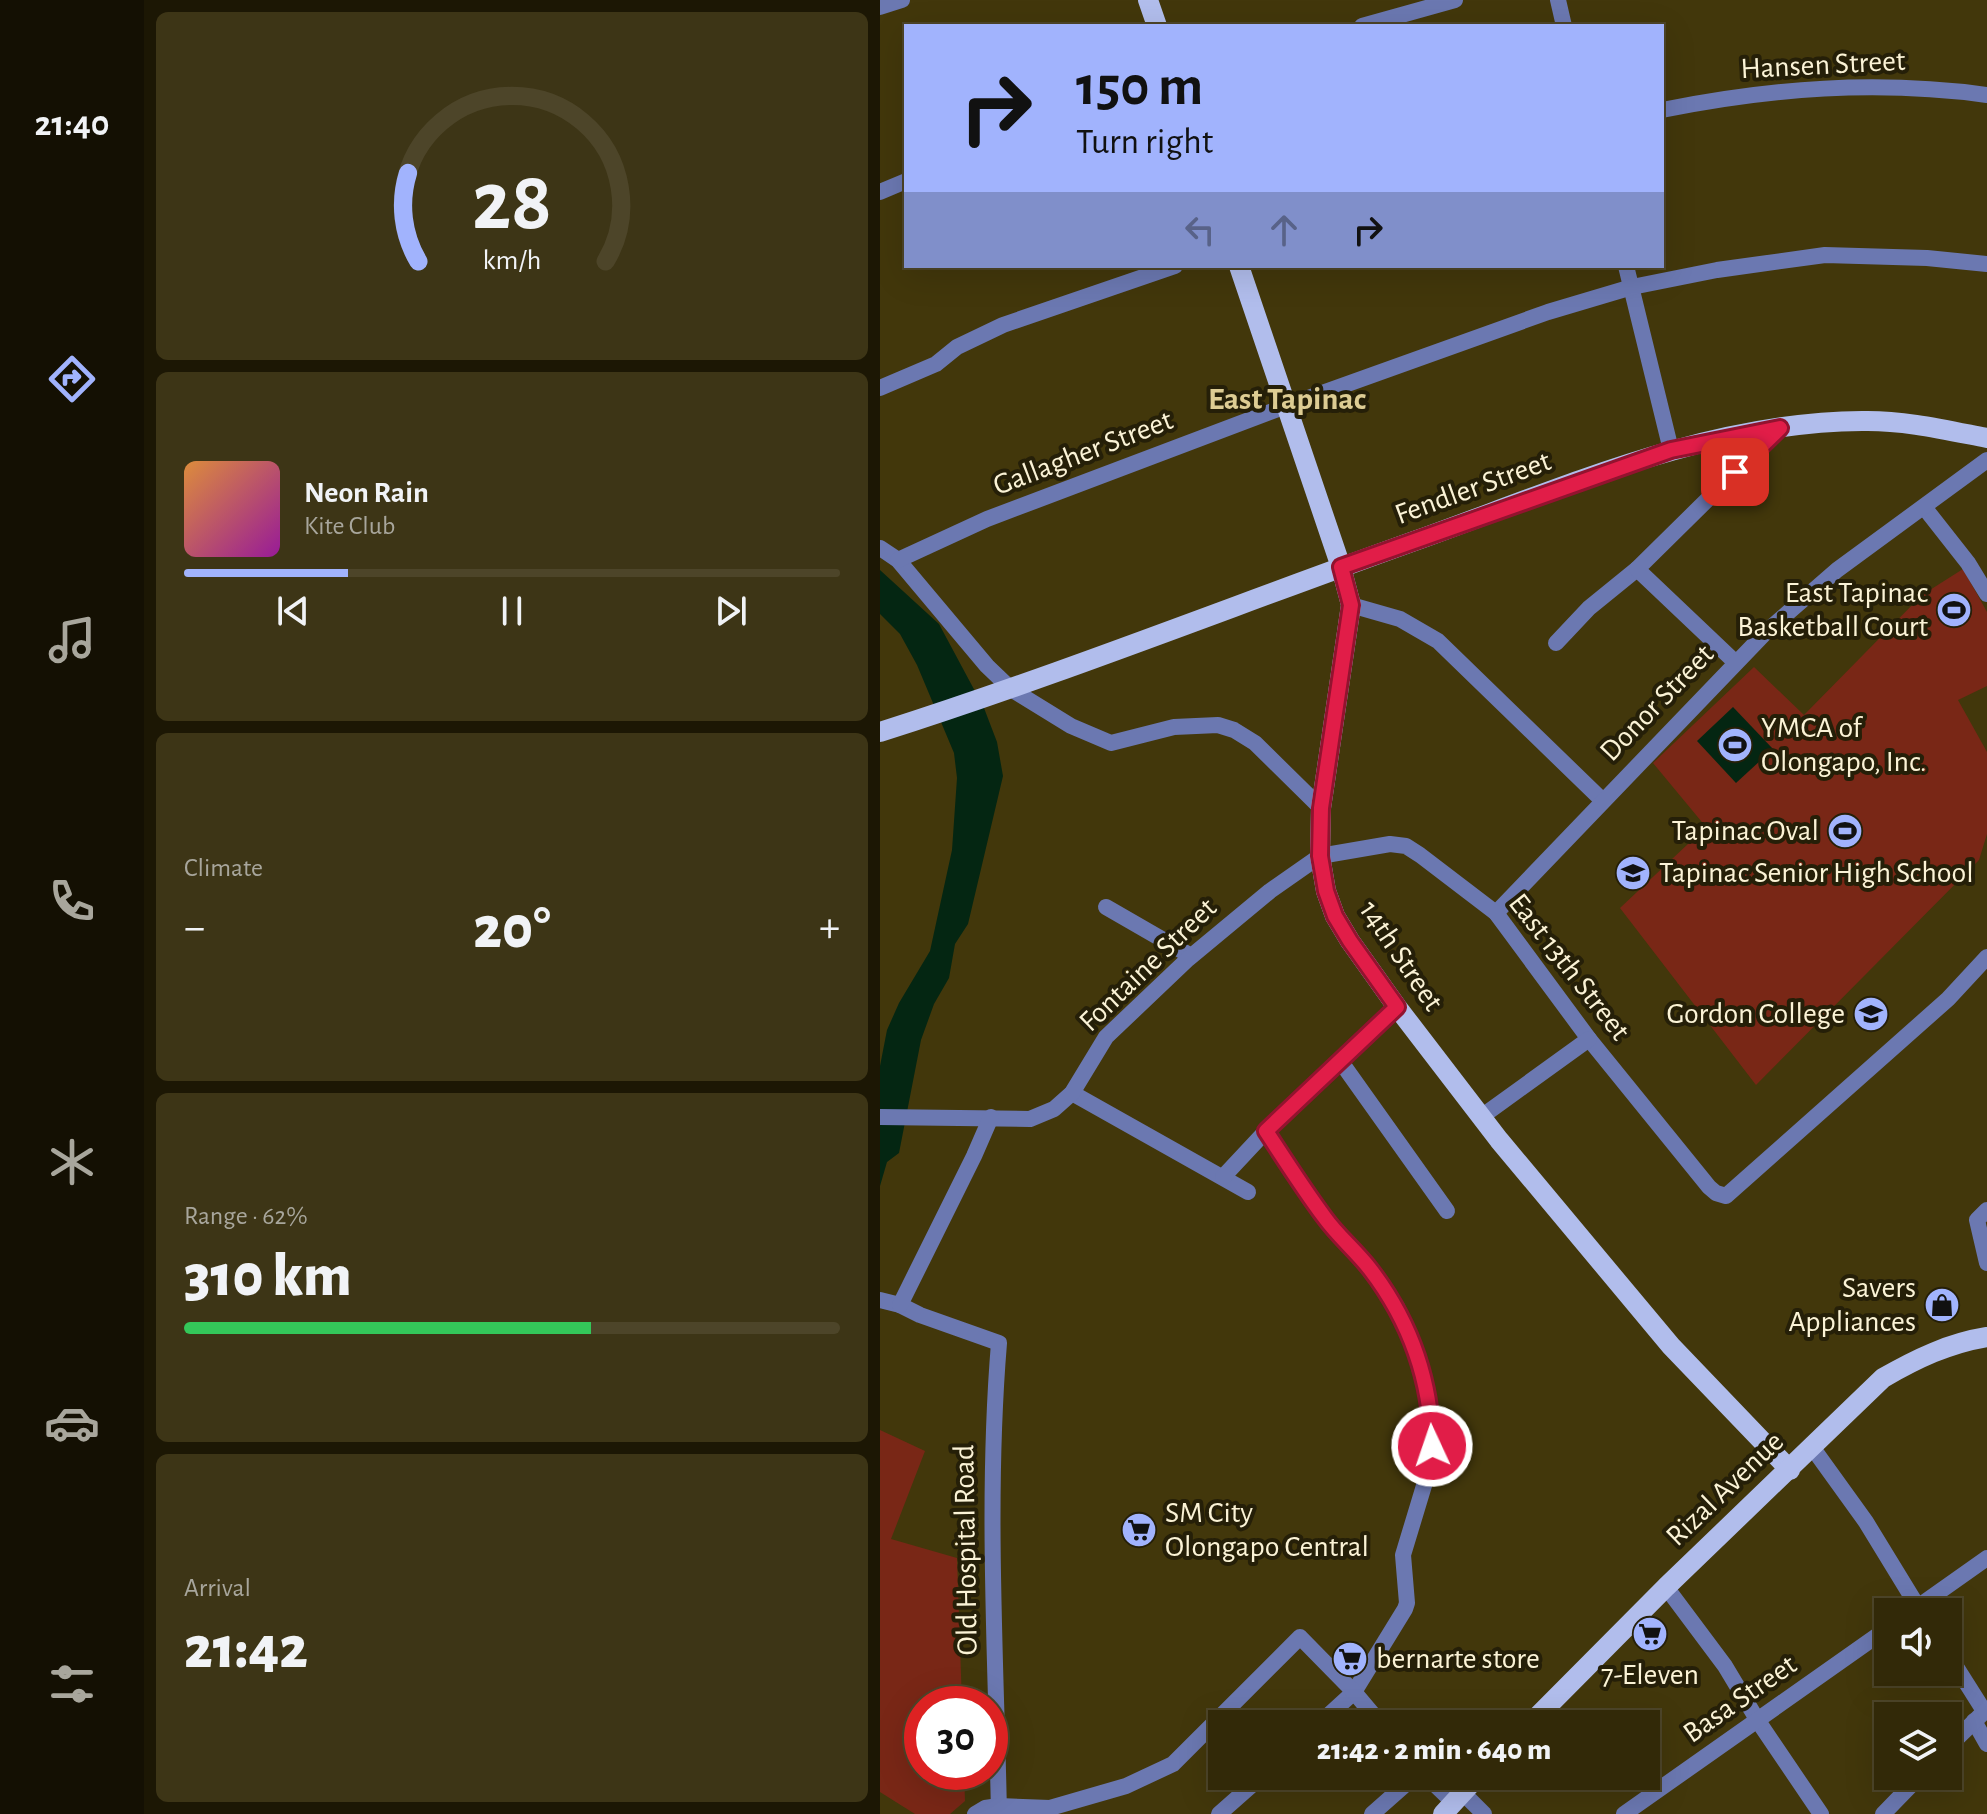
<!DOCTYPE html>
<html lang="en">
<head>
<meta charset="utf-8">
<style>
	:root { --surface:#322908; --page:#3d3516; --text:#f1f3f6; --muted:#a8a69c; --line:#4d4529; --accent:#a1b3fd }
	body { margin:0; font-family:"Alegreya Sans",sans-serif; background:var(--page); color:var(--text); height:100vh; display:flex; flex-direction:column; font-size:30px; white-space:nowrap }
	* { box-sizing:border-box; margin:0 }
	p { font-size:26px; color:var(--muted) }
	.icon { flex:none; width:44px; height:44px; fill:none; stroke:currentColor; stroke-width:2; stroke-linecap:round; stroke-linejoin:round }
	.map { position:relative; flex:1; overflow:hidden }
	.sheet { display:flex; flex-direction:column; gap:12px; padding:12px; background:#1c1704; width:736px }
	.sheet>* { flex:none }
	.top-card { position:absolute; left:24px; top:24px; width:760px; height:244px; border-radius:0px; box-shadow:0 8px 32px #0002,0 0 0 2px var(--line); background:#a1b3fd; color:#111; overflow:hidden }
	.tools { position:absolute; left:994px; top:1598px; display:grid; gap:16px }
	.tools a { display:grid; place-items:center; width:88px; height:88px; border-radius:0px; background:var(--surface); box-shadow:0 8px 32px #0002,0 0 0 2px var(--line); font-size:40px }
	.speed { position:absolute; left:24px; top:1686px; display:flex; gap:16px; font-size:40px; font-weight:700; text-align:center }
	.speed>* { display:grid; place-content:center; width:104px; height:104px; border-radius:50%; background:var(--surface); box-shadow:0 8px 32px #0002,0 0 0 2px var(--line); line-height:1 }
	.speed .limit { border:12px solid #d22; background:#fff; color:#111 }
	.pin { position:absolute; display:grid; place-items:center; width:68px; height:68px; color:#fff; margin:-34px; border-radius:16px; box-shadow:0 4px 12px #0006 }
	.me { position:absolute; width:88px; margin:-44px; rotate:357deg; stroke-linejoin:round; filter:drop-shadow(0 0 6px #0008) }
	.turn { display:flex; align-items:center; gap:28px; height:168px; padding:0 40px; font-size:36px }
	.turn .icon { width:104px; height:104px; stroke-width:2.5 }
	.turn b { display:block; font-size:56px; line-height:68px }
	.lanes { display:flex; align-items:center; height:76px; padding:0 40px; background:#0003; justify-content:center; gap:40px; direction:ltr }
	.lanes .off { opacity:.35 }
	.big { font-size:60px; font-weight:800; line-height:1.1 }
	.sheet .card { flex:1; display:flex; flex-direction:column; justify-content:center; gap:12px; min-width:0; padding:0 28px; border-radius:12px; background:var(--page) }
	.sheet .dial { align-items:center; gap:0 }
	.dial svg { height:208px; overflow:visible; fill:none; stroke:var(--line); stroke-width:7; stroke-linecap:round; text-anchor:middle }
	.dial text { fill:var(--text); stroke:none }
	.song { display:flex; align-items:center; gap:24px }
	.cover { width:96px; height:96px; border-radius:12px; background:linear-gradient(135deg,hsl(30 70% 55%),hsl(300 70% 35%)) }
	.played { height:8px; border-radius:4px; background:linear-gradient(90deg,var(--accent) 25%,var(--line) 25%) }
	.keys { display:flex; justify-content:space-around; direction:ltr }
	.heat { display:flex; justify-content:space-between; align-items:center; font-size:44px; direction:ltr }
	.charge { height:12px; border-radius:6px; background:linear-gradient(90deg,#34c759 62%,var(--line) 0) }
	.trip { position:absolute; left:328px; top:1710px; width:452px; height:80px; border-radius:0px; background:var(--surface); box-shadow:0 8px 32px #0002,0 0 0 2px var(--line); font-weight:800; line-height:80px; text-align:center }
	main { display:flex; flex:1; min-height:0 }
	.tabs { display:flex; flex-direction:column; width:144px; justify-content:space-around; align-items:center; background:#141003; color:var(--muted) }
	.tabs .icon { width:56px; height:56px }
	.tabs .selected { color:var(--accent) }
	.tabs b { font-size:36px; color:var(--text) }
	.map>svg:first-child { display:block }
	.green { fill:#792716 }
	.water { fill:#042612 }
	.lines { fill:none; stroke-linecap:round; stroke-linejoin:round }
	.minor { stroke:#6b78b1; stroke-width:16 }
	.major { stroke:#b1bdec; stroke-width:20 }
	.route-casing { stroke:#92132f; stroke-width:20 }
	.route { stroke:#e11d48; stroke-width:14 }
	.labels { text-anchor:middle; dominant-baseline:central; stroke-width:8; stroke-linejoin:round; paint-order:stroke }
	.street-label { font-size:30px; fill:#fbf3d6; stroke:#251f08 }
	.poi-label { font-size:30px; fill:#fbf3d6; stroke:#251f08; text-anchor:end }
	.neighbourhood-label { font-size:32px; font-weight:bold; fill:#ddcc93; stroke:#251f08 }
</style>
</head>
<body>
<main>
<nav class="tabs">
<b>21:40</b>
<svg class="icon selected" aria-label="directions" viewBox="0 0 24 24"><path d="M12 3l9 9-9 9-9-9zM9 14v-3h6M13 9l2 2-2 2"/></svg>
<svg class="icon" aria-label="music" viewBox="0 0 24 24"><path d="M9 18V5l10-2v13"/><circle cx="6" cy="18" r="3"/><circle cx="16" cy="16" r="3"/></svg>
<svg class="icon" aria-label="phone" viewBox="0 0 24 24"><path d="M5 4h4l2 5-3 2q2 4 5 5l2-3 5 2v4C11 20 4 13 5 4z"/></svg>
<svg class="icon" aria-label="climate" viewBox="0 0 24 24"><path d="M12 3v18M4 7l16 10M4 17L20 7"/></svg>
<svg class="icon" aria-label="car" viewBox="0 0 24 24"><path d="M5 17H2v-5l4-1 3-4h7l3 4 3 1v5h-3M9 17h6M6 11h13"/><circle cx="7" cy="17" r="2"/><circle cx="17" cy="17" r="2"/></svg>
<svg class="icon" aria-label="filters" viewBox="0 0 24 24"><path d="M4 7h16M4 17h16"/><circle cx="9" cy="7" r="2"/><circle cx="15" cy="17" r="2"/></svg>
</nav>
<section class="sheet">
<div class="card dial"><svg viewBox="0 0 100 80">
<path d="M14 69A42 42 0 1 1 86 69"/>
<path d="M14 69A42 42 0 0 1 10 35" stroke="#a1b3fd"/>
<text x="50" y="56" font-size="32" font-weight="700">28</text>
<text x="50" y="72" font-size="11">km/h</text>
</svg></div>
<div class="card">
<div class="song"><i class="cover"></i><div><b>Neon Rain</b><p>Kite Club</p></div></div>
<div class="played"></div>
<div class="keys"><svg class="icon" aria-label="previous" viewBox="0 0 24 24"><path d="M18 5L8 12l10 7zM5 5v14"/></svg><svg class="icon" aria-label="pause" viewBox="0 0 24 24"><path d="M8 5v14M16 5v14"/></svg><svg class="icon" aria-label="next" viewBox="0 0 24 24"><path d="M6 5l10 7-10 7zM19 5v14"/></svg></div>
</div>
<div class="card"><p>Climate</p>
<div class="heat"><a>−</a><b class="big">20°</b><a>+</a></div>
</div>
<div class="card"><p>Range · 62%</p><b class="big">310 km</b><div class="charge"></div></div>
<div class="card"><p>Arrival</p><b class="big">21:42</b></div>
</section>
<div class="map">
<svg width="1107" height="1814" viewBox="0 0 1107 1814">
	<rect width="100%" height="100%" fill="#42370b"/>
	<!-- green -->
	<g class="green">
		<path d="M 1083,569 L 1107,612 L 1107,686 L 1078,700 L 1107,752 L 1107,834 L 1099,860 L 876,1085 L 740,908 L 826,827 L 773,763 L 874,667 L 924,715 L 1042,595 Z"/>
		<path d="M 0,1430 L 45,1451 L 11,1539 L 77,1558 L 82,1704 L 42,1704 L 42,1772 L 84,1772 L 85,1801 L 70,1814 L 35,1814 L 0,1792 Z"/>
	</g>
	<!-- water -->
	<g class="water">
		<path d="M 0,570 L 59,624 L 104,708 L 117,742 L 123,776 L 88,924 L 75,944 L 69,978 L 54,1004 L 41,1040 L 19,1153 L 7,1162 L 0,1186 L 0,1066 L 7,1030 L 19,1003 L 50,951 L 72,850 L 77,778 L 74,753 L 37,665 L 20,634 L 0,614 Z"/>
		<path d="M 853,707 L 893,749 L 856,783 L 817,741 Z"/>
	</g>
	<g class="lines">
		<!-- minor -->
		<g class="minor">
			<path d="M 678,0 L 684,26"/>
			<path d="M 0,7 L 22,0"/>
			<path d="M 482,26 L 575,0"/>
			<path d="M 782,110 C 891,88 997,80 1107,95"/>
			<path d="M 0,192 L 26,181"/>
			<path d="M 746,266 L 791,450"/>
			<path d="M 0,388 L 56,364 L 77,347 L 123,325 L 295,266"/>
			<path d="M 1044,507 L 1088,563 L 1107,594"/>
			<path d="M 0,548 L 18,560 L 107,666 L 131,689 L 191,726 L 231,743 L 294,727 L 338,725 L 354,730 L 375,743 L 441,808"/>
			<path d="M 18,560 L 107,519 L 406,406 L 668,312 L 752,287 L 837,270 L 945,255 L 1047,258 L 1107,264"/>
			<path d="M 471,605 L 520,619 L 558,641 L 722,800"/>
			<path d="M 676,643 L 709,608 L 757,569"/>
			<path d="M 855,662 L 757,569 L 900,428"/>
			<path d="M 226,907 L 311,956"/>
			<path d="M 616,913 L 887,631 L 957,570 L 1107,460"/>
			<path d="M 461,1062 L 567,1211"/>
			<path d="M 192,1093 L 368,1192"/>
			<path d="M 0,1117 L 150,1119 L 174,1109 L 192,1093 L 226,1037 L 308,959 L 390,891 L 440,856 L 510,844 L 526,846 L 540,855 L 616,913 L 709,1039 L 829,1187 L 836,1193 L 846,1196 L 1068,999 L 1107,957"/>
			<path d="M 601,1117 L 709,1039"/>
			<path d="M 386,1131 L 446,1220 L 488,1267 L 517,1307 L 530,1335 L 551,1410 L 552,1446 L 546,1479 L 523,1555 L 527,1603 L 525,1609 L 474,1692 L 439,1724"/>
			<path d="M 343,1177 L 386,1131 L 517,1007"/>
			<path d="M 1107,1210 L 1097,1220 L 1107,1263"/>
			<path d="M 0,1300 L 20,1305 L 40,1315 L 119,1343 C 106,1500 116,1657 119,1814"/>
			<path d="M 20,1305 L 94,1156 L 111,1117"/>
			<path d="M 932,1447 L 986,1522 L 1041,1612"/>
			<path d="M 786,1587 L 845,1666 L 878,1721 L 941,1814"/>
			<path d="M 1032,1611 L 1107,1558"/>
			<path d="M 1068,1654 L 1104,1711"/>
			<path d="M 1094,1721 L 1107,1744"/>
			<path d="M 1068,1747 L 1107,1709"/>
			<path d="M 546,1776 L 574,1803"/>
			<path d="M 582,1792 L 604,1814"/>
			<path d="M 95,1814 L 105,1808 L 119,1806 L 170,1808 L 246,1786 L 293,1764 L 420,1637 L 474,1692 L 501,1724"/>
			<path d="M 339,1814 L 382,1776"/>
			<path d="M 492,1814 L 535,1776"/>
			<path d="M 744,1814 L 1008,1628"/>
			<path d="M 1003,1814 L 1040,1776"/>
		</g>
		<!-- major -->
		<g class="major">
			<path d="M 268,0 L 277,26"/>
			<path d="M 359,266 L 461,567 L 471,605 L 441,808 L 440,856 L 446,891 L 455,916 L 470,941 L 517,1007 L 619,1140 L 791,1346 L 910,1470"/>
			<path d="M 0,732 C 182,674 360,603 540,539 C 682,488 828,422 982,421 C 1024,420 1066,430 1107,438"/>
			<path d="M 650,1724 L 786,1587 L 1003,1378 C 1036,1359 1069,1343 1107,1337"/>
			<path d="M 563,1814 L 598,1776"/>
		</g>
	</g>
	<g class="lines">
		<defs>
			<path id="route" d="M 552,1446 C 551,1381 530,1321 490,1269 C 476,1251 458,1236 445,1218 C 424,1190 405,1160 386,1131 L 517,1007 L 470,941 L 455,916 L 446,891 L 440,856 L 441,808 L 471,605 L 461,567 L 791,450 L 900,428 L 855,472"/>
		</defs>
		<!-- route casing -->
		<use href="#route" class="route-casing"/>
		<!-- route -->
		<use href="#route" class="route"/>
	</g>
	<!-- icons -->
	<defs>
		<symbol id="stadium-disc" viewBox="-11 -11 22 22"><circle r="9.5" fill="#a1b3fd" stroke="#251f08"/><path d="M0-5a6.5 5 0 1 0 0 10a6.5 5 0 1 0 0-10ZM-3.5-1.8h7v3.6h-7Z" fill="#111"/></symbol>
		<symbol id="school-disc" viewBox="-11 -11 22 22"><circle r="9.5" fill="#a1b3fd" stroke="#251f08"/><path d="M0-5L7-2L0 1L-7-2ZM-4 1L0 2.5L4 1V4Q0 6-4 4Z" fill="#111"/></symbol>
		<symbol id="university-disc" viewBox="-11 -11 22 22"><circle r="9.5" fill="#a1b3fd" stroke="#251f08"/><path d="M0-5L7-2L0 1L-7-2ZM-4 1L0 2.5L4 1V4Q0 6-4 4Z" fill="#111"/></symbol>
		<symbol id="shop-disc" viewBox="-11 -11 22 22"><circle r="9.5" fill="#a1b3fd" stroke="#251f08"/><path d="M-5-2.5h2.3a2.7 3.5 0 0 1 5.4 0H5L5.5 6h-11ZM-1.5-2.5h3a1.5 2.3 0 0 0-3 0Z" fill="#111"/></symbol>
		<symbol id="supermarket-disc" viewBox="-11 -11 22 22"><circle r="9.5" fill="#a1b3fd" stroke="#251f08"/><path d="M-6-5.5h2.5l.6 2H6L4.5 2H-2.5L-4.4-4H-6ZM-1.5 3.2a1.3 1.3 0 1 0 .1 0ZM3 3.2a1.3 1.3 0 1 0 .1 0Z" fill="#111"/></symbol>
	</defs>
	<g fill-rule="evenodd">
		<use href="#stadium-disc" x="1054" y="590" width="40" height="40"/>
		<use href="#stadium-disc" x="835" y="725" width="40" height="40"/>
		<use href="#stadium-disc" x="945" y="811" width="40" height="40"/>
		<use href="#school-disc" x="733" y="853" width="40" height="40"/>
		<use href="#university-disc" x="971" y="994" width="40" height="40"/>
		<use href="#shop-disc" x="1042" y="1285" width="40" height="40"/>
		<use href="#supermarket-disc" x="239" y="1510" width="40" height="40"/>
		<use href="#supermarket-disc" x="750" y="1614" width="40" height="40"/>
		<use href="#supermarket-disc" x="450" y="1639" width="40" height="40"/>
	</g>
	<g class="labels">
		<!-- street labels -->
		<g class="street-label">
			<text transform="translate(943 65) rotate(-3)">Hansen Street</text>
			<text transform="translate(203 453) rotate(-21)">Gallagher Street</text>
			<text transform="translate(593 488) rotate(-20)">Fendler Street</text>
			<text transform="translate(777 703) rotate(-46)">Donor Street</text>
			<text transform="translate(521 956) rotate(56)">14th Street</text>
			<text transform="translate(268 965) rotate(-44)">Fontaine Street</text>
			<text transform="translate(689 967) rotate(52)">East 13th Street</text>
			<text transform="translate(845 1489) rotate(-44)">Rizal Avenue</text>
			<text transform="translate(86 1550) rotate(-91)">Old Hospital Road</text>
			<text transform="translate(860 1699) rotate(-35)">Basa Street</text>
		</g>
		<!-- poi labels -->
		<g class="poi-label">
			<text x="1048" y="593">East Tapinac<tspan x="1048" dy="34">Basketball Court</tspan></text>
			<text x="881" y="728" text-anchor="start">YMCA of<tspan x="881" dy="34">Olongapo, Inc.</tspan></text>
			<text x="939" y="831">Tapinac Oval</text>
			<text x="779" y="873" text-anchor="start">Tapinac Senior High School</text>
			<text x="965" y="1014">Gordon College</text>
			<text x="1036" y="1288">Savers<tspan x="1036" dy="34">Appliances</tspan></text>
			<text x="285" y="1513" text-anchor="start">SM City<tspan x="285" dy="34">Olongapo Central</tspan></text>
			<text x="496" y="1659" text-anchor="start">bernarte store</text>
			<text x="770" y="1675" text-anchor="middle">7-Eleven</text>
		</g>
		<!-- neighbourhood labels -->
		<g class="neighbourhood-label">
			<text x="407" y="399">East Tapinac</text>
		</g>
	</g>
</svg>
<div class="tools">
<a><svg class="icon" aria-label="sound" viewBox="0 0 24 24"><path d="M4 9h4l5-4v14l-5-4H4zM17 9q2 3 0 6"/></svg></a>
<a><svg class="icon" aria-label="layers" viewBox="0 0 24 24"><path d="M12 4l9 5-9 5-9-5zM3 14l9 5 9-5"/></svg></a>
</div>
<div class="speed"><div class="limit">30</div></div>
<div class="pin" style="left:855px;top:472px;background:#d93025"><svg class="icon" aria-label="arrive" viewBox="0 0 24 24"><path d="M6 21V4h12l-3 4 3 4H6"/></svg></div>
<svg class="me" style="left:552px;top:1446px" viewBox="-20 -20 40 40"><circle r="17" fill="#e11d48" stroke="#fff" stroke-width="3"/><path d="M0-11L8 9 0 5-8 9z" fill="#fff"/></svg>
<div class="trip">21:42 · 2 min · 640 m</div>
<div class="top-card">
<div class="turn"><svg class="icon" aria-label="right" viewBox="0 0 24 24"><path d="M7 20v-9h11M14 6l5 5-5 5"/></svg><div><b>150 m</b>Turn right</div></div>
<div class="lanes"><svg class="icon off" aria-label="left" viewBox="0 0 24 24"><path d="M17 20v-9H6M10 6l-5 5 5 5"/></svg><svg class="icon off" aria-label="ahead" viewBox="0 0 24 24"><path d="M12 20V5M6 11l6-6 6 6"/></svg><svg class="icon" aria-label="right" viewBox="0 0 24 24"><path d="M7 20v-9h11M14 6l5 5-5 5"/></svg></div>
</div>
</div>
</main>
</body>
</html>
